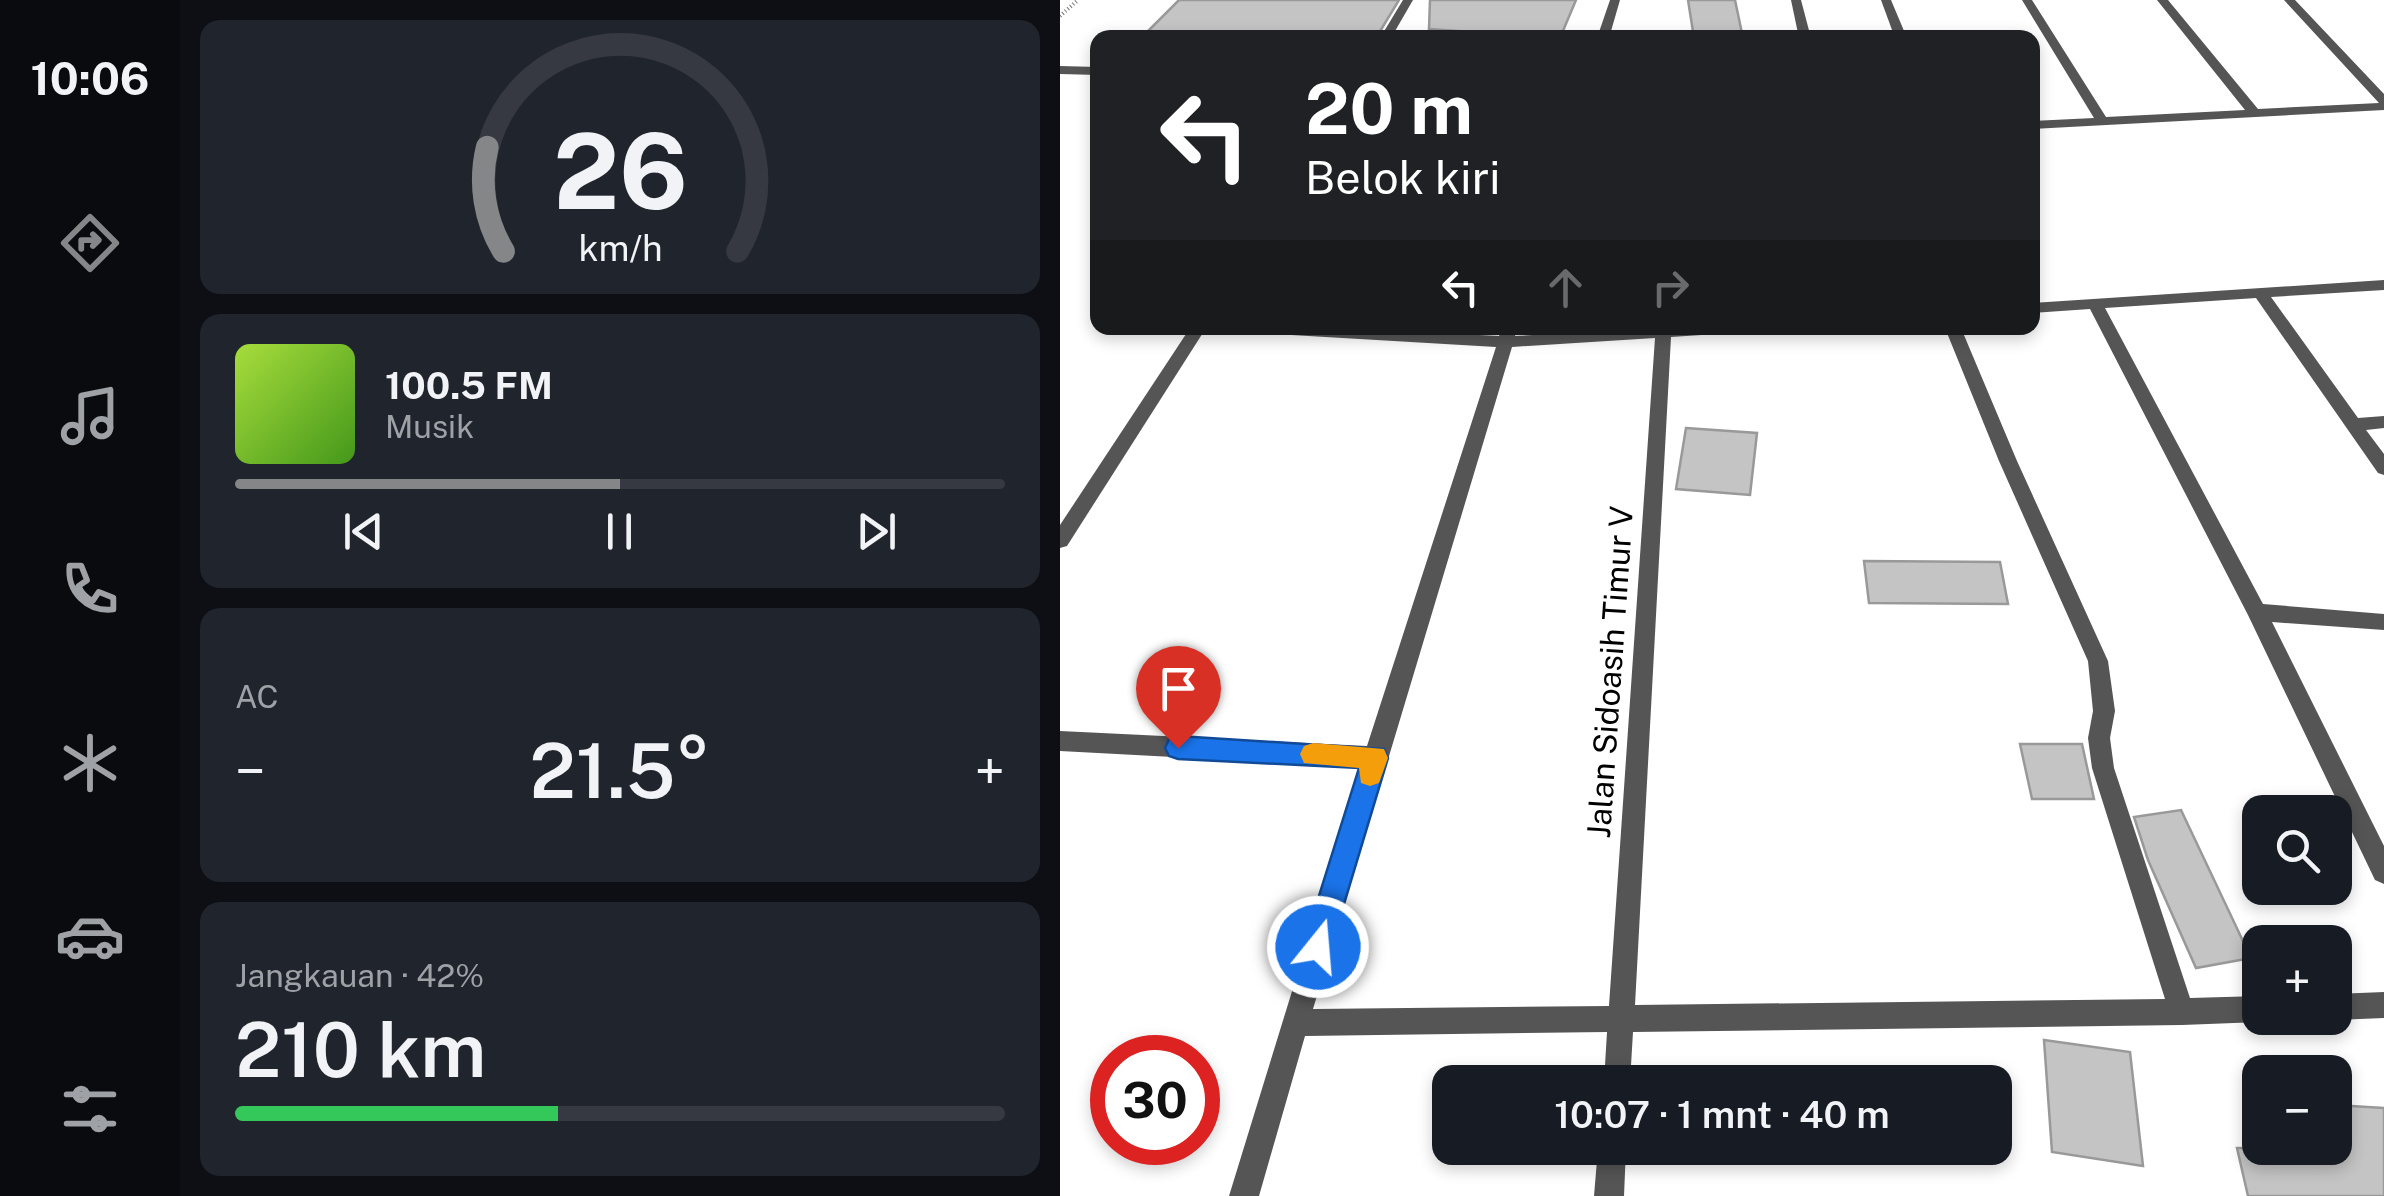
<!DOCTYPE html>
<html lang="id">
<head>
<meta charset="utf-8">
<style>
	:root { --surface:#171b24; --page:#20242c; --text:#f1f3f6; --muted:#9ea1a6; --line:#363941; --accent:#858687 }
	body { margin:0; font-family:"Public Sans",sans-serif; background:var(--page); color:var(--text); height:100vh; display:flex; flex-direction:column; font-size:38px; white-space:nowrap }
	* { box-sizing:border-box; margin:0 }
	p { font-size:32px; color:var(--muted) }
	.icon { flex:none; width:55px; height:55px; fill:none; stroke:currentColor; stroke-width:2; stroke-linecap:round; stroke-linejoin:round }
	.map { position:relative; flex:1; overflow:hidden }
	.side { display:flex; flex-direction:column; gap:20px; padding:20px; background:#0d0f14; width:880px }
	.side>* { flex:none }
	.banner { position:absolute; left:30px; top:30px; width:950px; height:305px; border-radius:20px; box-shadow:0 5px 15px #0003; background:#202124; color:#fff; overflow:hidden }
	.tools { position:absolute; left:1182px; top:795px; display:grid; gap:20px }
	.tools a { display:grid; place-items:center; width:110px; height:110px; border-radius:20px; background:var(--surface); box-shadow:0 5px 15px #0003; font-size:50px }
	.speed { position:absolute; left:30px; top:1035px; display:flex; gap:20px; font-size:50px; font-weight:700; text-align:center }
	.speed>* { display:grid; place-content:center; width:130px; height:130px; border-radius:50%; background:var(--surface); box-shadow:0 5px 15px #0003; line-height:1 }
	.speed .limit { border:15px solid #d22; background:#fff; color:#111 }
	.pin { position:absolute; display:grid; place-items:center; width:85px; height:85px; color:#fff; margin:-102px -42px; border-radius:50% 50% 50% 0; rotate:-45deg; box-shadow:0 0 10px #0007 }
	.pin .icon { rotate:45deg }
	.me { position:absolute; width:110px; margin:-55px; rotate:17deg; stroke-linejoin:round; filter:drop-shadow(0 0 8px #0008) }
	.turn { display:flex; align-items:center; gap:35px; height:210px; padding:0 50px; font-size:45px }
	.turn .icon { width:130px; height:130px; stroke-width:2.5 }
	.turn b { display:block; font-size:70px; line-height:85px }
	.lanes { display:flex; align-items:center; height:95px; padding:0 50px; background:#0003; justify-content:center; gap:50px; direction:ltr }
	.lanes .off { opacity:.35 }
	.big { font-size:75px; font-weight:600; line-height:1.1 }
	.side .tile { flex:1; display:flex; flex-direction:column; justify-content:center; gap:15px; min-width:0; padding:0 35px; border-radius:20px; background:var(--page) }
	.side .dial { align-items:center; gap:0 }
	.dial svg { height:260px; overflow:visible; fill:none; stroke:var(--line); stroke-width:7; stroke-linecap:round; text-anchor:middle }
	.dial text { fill:var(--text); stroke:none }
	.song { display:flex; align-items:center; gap:30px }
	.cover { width:120px; height:120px; border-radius:15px; background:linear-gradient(135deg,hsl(80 70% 55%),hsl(100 70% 35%)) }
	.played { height:10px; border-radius:5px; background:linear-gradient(90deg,var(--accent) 50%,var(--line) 50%) }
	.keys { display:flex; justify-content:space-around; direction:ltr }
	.heat { display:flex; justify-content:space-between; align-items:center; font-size:55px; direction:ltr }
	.charge { height:15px; border-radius:8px; background:linear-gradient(90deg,#34c759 42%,var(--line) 0) }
	.trip { position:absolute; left:372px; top:1065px; width:580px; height:100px; border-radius:20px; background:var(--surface); box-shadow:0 5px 15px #0003; font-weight:600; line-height:100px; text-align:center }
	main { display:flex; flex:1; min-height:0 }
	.tab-bar { display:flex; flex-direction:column; width:180px; justify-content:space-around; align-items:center; background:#090b0e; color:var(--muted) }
	.tab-bar .icon { width:70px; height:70px }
	.tab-bar .selected { color:var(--accent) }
	.tab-bar b { font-size:45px; color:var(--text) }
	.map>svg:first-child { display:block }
	.building { fill:#c4c4c4; stroke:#999; stroke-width:2.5 }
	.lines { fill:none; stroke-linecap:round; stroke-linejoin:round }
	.path { stroke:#777; stroke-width:4; stroke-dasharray:1 2.5; stroke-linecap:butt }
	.minor { fill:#555; fill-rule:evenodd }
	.route { fill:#1a73e8; stroke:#114b97; stroke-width:2.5 }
	.slow { fill:#f59e0b }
	.labels { text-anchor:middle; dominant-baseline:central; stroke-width:8; stroke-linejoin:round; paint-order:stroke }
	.street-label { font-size:32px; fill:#000; stroke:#fff }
</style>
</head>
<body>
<main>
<nav class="tab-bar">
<b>10:06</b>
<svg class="icon selected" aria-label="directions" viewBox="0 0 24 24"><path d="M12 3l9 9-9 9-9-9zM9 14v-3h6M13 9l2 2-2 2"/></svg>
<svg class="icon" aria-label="music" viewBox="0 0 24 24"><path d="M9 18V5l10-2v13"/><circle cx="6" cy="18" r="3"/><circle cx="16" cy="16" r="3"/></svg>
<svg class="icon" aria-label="phone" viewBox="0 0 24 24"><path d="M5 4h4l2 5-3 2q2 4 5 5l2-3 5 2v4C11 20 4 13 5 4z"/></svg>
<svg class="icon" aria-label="climate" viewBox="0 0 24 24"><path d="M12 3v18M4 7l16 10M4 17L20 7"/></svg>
<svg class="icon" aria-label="car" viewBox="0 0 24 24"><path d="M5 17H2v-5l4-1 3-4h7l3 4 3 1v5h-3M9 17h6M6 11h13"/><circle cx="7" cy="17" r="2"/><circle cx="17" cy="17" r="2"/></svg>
<svg class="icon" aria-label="filters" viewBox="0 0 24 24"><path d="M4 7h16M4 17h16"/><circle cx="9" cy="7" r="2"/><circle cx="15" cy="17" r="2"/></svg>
</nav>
<section class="side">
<div class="tile dial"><svg viewBox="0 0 100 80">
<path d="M14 69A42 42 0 1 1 86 69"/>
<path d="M14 69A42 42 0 0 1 9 37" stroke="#858687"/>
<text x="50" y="56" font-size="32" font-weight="700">26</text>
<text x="50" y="72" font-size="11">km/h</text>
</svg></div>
<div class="tile">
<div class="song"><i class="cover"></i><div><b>100.5 FM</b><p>Musik</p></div></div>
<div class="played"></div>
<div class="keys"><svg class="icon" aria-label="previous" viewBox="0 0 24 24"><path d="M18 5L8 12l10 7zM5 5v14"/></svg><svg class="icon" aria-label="pause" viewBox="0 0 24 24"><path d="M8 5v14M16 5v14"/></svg><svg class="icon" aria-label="next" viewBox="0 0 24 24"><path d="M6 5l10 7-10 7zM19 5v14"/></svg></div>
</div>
<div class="tile"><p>AC</p>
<div class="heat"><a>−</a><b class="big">21.5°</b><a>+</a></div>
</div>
<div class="tile"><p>Jangkauan · 42%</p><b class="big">210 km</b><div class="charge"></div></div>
</section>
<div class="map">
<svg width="1324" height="1196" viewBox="0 0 1324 1196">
	<rect width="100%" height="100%" fill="#fff"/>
	<!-- building -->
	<g class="building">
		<path d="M 119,0 L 339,0 L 316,38 L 81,38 Z"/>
		<path d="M 370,0 L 516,0 L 500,38 L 369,29 Z"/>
		<path d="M 628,0 L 675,0 L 683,38 L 634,38 Z"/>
		<path d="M 626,428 L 697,433 L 690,495 L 616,489 Z"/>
		<path d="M 804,561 L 940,562 L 948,604 L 809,603 Z"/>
		<path d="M 960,744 L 1022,744 L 1034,799 L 972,799 Z"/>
		<path d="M 1121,810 L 1191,958 L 1136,968 L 1088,860 L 1074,817 Z"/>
		<path d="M 984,1040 L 1070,1052 L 1083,1166 L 992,1152 Z"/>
		<path d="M 1275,1105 L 1324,1108 L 1324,1196 L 1188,1196 L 1177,1148 L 1275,1148 Z"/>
	</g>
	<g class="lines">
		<!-- path -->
		<path class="path" d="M 0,16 L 18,0"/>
		<!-- minor -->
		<g class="minor">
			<path d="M 343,0 L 353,0 L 331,38 L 320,38 Z"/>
			<path d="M 550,0 L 560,0 L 549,38 L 537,38 Z"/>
			<path d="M 731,0 L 741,0 L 751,38 L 739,38 Z"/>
			<path d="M 821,0 L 831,0 L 847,38 L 835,38 Z"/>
			<path d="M 962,0 L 972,0 L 1046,117 L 1185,110 L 1097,0 L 1108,0 L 1198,109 L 1319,103 L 1224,0 L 1235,0 L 1324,94 L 1324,110 L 972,129 L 972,121 L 1034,118 Z"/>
			<path d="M 0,66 L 38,67 L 38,75 L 0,74 Z"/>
			<path d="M 1324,280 L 1324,290 L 1211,297 L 1298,418 L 1324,416 L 1324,428 L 1306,430 L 1324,454 L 1324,475 L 1318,473 L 1196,298 L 1045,308 L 1203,604 L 1324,614 L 1324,630 L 1212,622 L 1324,846 L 1324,884 L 1315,880 L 1188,615 L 1030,309 L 972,313 L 972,303 Z"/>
			<path d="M 130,328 L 146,328 L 7,546 L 0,548 L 0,525 Z"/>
			<path d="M 189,328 L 280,328 L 439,336 L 442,328 L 458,328 L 455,336 L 596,328 L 680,328 L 672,333 L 611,337 L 575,1005 L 1105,999 L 1032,768 L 1028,738 L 1033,711 L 1028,661 L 939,461 L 885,328 L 901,328 L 957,461 L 1048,661 L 1055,711 L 1050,738 L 1054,768 L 1130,998 L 1200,996 L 1200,1018 L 1209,1018 L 1200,1022 L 1122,1025 L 573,1032 L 570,1082 L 544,1082 L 547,1032 L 245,1036 L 199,1196 L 169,1196 L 301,767 L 0,751 L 0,731 L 307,746 L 436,347 L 197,333 ZM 595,338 L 549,1006 L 253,1009 L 452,347 Z"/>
			<path d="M 1324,992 L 1324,1018 L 1275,1020 L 1269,1018 L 1275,1018 L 1275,994 Z"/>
			<path d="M 538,1148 L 566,1148 L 564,1196 L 534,1196 Z"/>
		</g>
	</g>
	<!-- route -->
	<path class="route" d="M 118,736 L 324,749 L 328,758 L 268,957 L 258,962 L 248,957 L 243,947 L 299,768 L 118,759 L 109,756 L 105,748 L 109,739 Z"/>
	<!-- slow -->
	<path class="slow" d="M 253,743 L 324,749 L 328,758 L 319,783 L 310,786 L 301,783 L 299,768 L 244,763 L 240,754 L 244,746 Z"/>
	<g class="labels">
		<!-- street labels -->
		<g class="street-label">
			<text transform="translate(550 672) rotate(-86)">Jalan Sidoasih Timur V</text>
		</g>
	</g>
</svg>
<div class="tools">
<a><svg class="icon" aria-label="search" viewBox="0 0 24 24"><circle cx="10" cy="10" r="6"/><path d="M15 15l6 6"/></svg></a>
<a>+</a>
<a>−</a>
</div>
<div class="speed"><div class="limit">30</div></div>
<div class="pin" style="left:118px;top:748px;background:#d93025"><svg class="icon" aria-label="arrive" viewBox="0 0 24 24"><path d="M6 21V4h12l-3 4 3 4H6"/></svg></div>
<svg class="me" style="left:258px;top:947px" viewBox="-20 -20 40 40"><circle r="17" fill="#1a73e8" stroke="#fff" stroke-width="3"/><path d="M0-11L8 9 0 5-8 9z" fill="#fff"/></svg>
<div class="trip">10:07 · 1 mnt · 40 m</div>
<div class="banner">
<div class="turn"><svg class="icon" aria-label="left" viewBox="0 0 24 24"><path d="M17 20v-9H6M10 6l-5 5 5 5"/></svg><div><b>20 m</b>Belok kiri</div></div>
<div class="lanes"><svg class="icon" aria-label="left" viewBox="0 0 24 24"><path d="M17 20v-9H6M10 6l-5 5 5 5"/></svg><svg class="icon off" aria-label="ahead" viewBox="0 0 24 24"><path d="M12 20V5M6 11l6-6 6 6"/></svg><svg class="icon off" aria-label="right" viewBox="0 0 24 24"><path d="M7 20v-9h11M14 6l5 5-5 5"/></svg></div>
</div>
</div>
</main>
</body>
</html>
